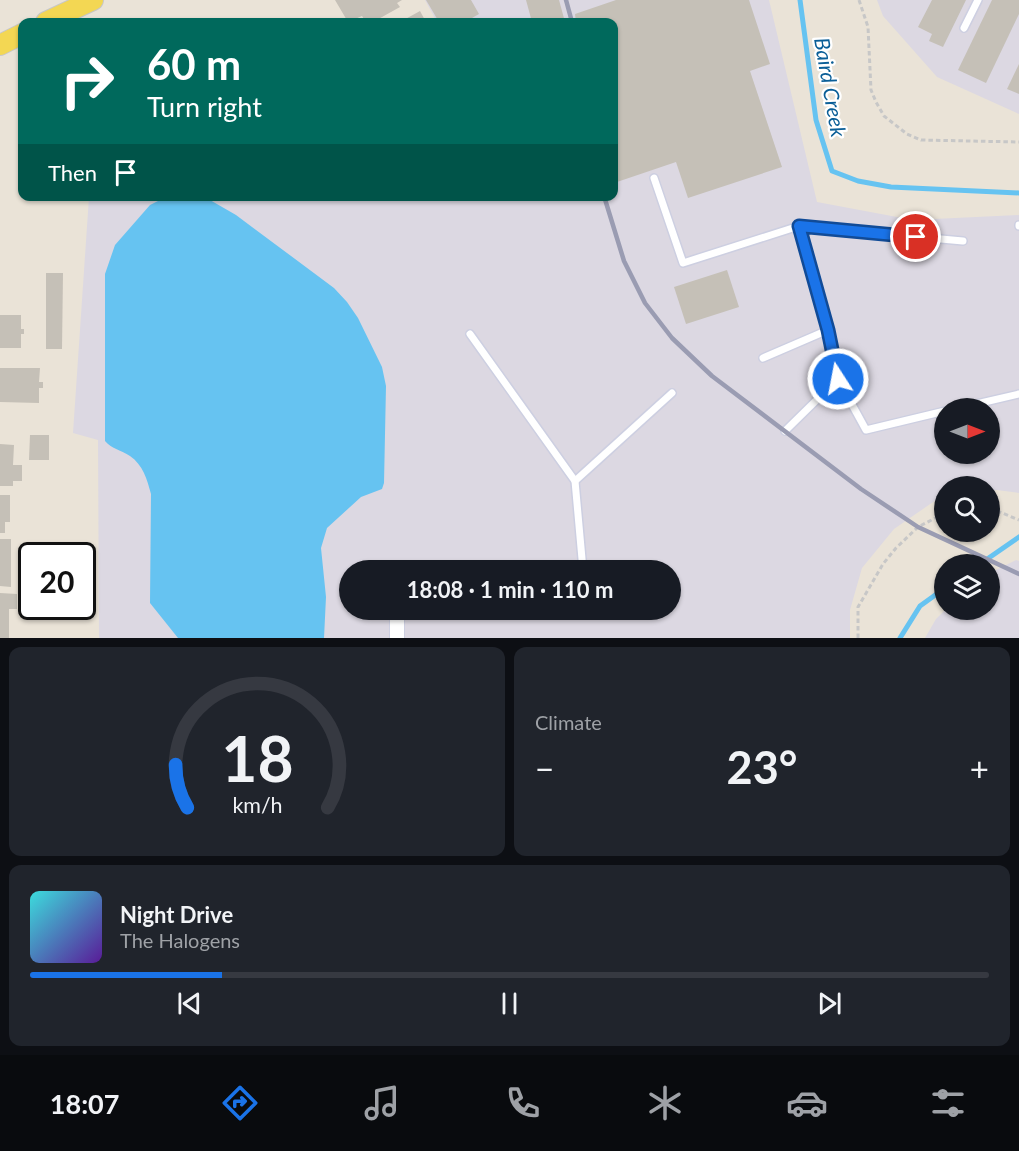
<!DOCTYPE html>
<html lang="en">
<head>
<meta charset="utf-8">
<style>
	:root { --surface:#171b24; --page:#20242c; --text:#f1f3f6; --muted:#9ea1a6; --line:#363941; --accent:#1a73e8 }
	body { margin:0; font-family:Lato,sans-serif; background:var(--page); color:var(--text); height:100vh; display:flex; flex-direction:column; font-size:22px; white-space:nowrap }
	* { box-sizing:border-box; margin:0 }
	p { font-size:20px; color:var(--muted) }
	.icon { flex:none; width:33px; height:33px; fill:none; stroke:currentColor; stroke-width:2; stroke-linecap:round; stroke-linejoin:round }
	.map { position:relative; height:638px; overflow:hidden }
	.panel { display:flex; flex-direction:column; gap:9px; padding:9px; background:#0d0f14; flex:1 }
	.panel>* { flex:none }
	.guide { position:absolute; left:18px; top:18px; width:600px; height:183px; border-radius:12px; box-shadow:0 2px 4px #0004; background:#00695c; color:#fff; overflow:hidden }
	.needle { width:39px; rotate:90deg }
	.fabs { position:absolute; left:934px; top:398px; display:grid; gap:12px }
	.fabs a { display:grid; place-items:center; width:66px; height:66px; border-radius:50%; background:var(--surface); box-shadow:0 2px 4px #0004; font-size:30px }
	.speed { position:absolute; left:18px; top:542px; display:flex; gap:12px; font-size:30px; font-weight:700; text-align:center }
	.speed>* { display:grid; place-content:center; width:78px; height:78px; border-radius:50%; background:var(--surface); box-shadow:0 2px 4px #0004; line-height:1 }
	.speed .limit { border:3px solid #111; border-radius:9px; background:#fff; color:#111 }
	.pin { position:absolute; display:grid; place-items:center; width:51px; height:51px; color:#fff; margin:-26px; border:3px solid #fff; border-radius:50%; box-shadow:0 2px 6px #0007 }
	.me { position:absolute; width:66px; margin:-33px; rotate:349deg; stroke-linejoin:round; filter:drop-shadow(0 0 4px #0008) }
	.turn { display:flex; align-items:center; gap:21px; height:126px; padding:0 30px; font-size:27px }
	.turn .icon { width:78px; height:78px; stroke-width:2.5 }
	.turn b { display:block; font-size:42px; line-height:51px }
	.then { display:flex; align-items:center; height:57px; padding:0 30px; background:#0003; gap:12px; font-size:22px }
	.big { font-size:45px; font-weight:700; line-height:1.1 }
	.panel .tile { flex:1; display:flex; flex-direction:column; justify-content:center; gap:9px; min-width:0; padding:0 21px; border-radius:12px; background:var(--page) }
	.panel .dial { align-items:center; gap:0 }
	.dial svg { height:156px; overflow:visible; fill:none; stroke:var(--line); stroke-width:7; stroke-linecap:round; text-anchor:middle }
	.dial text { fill:var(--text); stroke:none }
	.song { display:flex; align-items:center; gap:18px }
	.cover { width:72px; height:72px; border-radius:9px; background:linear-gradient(135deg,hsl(180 70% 55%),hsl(270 70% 35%)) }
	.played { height:6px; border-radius:3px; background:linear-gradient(90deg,var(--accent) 20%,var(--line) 20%) }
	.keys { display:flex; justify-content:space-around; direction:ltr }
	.heat { display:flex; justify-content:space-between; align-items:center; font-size:33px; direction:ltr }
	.panel .tiles { flex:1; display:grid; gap:9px; grid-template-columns:1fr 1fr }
	.tile:last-child { grid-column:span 2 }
	.trip { position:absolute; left:339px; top:560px; width:342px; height:60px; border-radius:30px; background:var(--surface); box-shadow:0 2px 4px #0004; font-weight:700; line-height:60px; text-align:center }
	.tab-bar { display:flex; height:96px; justify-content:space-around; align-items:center; background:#090b0e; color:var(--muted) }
	.tab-bar .icon { width:42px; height:42px }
	.tab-bar .selected { color:var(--accent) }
	.tab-bar b { font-size:27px; color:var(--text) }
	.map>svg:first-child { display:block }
	.industrial { fill:#dcd8e2; fill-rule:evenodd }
	.water { fill:#66c3f1 }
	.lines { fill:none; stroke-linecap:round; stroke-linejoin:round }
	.stream { stroke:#66c3f1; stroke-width:5 }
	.building { fill:#c5c0b7 }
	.lane-casing { stroke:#cdcfe1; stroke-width:10 }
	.street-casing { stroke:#cdcfe1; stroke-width:16 }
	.primary-casing { stroke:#c7c7c7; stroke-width:22 }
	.path { stroke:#c7c7c7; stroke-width:3; stroke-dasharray:4.5 3; stroke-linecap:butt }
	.lane { stroke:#fff; stroke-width:7 }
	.street { stroke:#fff; stroke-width:14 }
	.primary { stroke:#f3d753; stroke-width:20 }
	.rail { stroke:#9a9cb2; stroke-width:4.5 }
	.route-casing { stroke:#114b97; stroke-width:15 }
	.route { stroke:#1a73e8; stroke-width:10 }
	.labels { text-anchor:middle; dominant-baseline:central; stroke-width:4.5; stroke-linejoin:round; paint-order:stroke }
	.water-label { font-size:21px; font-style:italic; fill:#0a5e97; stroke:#fff }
</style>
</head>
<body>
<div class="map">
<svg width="1019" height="638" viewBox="0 0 1019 638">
	<rect width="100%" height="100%" fill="#eae3d7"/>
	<!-- industrial -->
	<g class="industrial">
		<path d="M 425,0 L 769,0 L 817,202 L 913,220 L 1019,215 L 1019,493 L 997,490 L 990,491 L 990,486 L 945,486 L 945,499 L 936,500 L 894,529 L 862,568 L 850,610 L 850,638 L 99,638 L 98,440 L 73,433 L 89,197 L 614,196 L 614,22 L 437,22 ZM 945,408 L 990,408 L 990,453 L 945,453 ZM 350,570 L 670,570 L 670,609 L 350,609 Z"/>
		<path d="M 877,0 L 1019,0 L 1019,114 L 937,77 L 883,16 Z"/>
		<path d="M 1016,560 L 1019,561 L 1019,638 L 925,638 L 936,619 L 946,609 L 990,609 L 990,573 Z"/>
	</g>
	<!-- water -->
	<path class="water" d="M 203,196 L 236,215 L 334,288 L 347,302 L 358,318 L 382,367 L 386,386 L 384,483 L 382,489 L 361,497 L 327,528 L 321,548 L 326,597 L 324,638 L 178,638 L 150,603 L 151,494 C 147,479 143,465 130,456 C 121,450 112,449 105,441 L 105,274 L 115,245 L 150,205 L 166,197 Z"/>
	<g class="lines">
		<!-- stream -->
		<g class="stream">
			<path d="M 800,0 L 816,120 L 832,171 L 858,181 L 891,187 L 1019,193"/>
			<path d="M 980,564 L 1019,537"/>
			<path d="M 900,638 L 920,606 L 945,588"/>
		</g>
	</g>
	<!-- building -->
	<g class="building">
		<path d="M 335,0 L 402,0 L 397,3 L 400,7 L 373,22 L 366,22 L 362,16 L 348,22 Z"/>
		<path d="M 426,0 L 471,0 L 479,14 L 465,22 L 439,22 Z"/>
		<path d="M 526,0 L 559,0 L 565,22 L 532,22 Z"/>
		<path d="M 616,0 L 749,0 L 770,64 L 750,71 L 782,167 L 688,198 L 676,162 L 614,183 L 614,22 L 576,22 L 575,14 Z"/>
		<path d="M 932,0 L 966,0 L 943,47 L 929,41 L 932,34 L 918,27 Z"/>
		<path d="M 992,0 L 1019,0 L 1019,14 L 986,83 L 958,70 Z"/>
		<path d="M 420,11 L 426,22 L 400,22 Z"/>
		<path d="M 1019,64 L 1019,94 L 1007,89 Z"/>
		<path d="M 727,270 L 739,307 L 686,324 L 674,287 Z"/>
		<path d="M 46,273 L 63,273 L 62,349 L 46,349 Z"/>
		<path d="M 0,315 L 21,315 L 21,329 L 24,329 L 24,334 L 21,334 L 21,348 L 0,348 Z"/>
		<path d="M 0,368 L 40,368 L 39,382 L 43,382 L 43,388 L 39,388 L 39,403 L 0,402 Z"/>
		<path d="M 30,435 L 49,435 L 49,460 L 29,460 Z"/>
		<path d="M 0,444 L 14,445 L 13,465 L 22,465 L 22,481 L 13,481 L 13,486 L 0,486 Z"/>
		<path d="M 0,495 L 10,495 L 10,522 L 5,522 L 5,533 L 0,533 Z"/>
		<path d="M 0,539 L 11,539 L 11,587 L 0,586 Z"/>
		<path d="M 0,593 L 17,594 L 17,609 L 9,609 L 9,638 L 0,638 Z"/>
	</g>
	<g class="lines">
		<defs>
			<g id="lane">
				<path d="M 964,28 L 978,0"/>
				<path d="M 654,178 L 683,263 L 799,226"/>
				<path d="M 1019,225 L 1019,226"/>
				<path d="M 470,334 L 575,481"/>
				<path d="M 763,358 L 828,330"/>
				<path d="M 959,408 L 1019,394"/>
				<path d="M 945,411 L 866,430 L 838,379 L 828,330 L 799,226 L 963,241"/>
				<path d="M 785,431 L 838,379"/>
				<path d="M 583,570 L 575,481 L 672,393"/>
			</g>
			<path id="street" d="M 397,638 L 397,609"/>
			<g id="primary">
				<path d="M 46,22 L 93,0"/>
				<path d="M 0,45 L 22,34"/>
			</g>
		</defs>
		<!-- lane casing -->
		<use href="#lane" class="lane-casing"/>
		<!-- street casing -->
		<use href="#street" class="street-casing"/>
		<!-- primary casing -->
		<use href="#primary" class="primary-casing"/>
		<!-- path -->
		<g class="path">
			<path d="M 859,0 L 868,27 L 871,90 L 876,102 L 884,116 L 907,134 L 921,140 L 1019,142"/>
			<path d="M 990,508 L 1019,520"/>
			<path d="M 858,638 L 858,607 L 883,564 L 896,548 L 918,527 L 945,513"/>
		</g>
		<!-- lane -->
		<use href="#lane" class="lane"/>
		<!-- street -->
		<use href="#street" class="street"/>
		<!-- primary -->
		<use href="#primary" class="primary"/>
		<!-- rail -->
		<g class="rail">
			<path d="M 566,0 L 572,22"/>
			<path d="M 604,196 L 624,261 L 645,303 L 672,338 L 712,376 L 861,489 L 918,527 L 1019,574"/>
		</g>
	</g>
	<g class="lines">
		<defs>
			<path id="route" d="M 838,379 L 828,330 L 799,226 L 916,237"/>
		</defs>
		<!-- route casing -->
		<use href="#route" class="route-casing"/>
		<!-- route -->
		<use href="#route" class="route"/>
	</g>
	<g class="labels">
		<!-- water labels -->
		<g class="water-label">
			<text transform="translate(831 87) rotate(80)">Baird Creek</text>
		</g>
	</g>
</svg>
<div class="fabs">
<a><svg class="needle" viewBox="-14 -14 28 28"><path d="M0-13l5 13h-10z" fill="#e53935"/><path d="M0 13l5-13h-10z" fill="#9ea1a6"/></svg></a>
<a><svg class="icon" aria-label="search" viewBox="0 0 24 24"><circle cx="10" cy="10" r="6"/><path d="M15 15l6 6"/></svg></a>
<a><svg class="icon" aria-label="layers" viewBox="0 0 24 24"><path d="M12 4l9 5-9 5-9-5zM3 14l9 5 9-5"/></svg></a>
</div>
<div class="speed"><div class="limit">20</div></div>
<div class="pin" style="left:916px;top:237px;background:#d93025"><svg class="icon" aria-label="arrive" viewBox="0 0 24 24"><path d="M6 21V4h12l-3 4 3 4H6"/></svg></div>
<svg class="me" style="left:838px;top:379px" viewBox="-20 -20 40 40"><circle r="17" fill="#1a73e8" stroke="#fff" stroke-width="3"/><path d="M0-11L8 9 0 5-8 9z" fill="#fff"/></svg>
<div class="trip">18:08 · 1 min · 110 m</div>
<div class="guide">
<div class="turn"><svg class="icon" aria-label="right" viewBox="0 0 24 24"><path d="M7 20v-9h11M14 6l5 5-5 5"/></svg><div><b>60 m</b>Turn right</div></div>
<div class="then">Then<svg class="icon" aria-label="arrive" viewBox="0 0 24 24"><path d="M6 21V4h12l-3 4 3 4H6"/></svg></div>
</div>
</div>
<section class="panel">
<div class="tiles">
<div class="tile dial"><svg viewBox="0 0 100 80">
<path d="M14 69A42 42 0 1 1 86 69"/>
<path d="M14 69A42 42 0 0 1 8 47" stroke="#1a73e8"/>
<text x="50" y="56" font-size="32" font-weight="700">18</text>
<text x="50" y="72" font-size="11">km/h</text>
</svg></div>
<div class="tile"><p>Climate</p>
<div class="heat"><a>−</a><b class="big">23°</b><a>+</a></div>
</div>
<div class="tile">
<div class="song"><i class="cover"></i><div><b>Night Drive</b><p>The Halogens</p></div></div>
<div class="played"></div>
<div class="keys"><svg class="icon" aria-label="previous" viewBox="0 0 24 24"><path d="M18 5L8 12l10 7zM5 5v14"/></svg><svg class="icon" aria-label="pause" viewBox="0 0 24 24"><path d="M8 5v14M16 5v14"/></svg><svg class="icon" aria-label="next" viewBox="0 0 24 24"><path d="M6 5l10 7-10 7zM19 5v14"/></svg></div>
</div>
</div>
</section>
<nav class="tab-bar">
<b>18:07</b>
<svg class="icon selected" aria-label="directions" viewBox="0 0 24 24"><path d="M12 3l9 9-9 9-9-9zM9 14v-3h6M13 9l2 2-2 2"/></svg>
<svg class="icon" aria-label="music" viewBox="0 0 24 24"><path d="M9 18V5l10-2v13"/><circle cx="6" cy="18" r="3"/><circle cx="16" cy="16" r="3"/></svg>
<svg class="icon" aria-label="phone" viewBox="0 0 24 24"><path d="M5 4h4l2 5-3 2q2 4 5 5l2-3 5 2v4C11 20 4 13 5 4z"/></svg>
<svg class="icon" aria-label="climate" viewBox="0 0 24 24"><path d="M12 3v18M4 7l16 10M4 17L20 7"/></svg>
<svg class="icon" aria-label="car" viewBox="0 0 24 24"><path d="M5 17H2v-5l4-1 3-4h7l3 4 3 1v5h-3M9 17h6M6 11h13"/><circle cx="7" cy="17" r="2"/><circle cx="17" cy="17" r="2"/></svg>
<svg class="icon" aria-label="filters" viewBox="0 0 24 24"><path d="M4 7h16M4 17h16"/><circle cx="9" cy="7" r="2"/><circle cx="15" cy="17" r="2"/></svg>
</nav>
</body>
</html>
